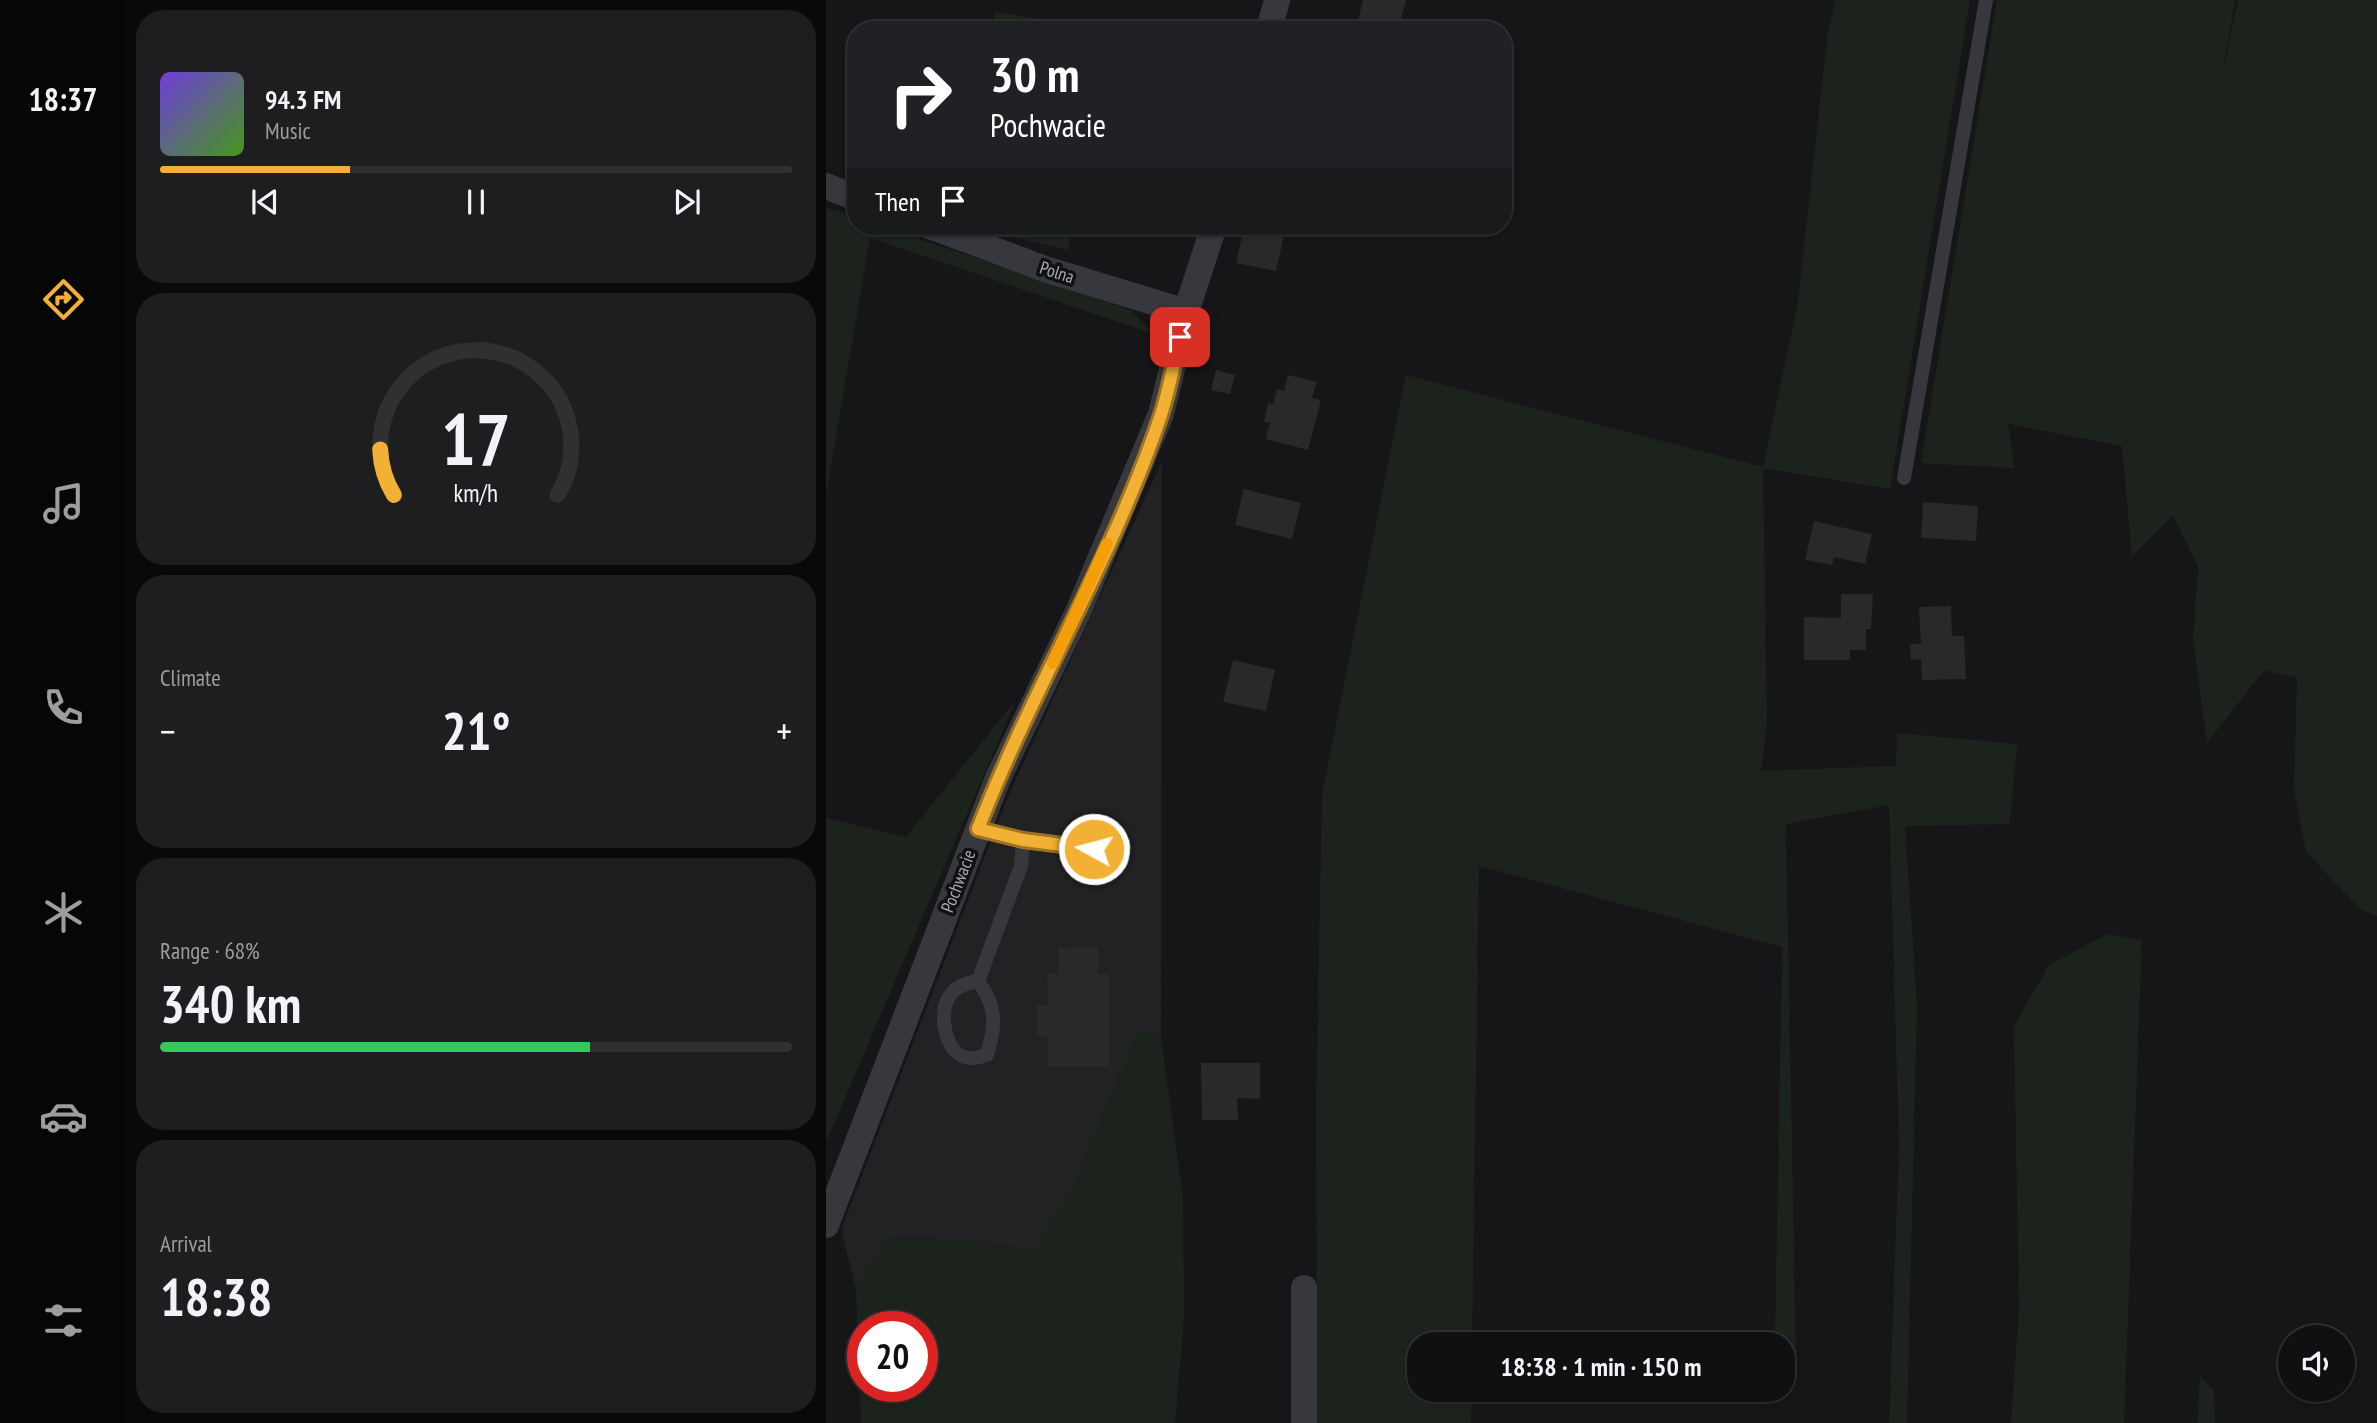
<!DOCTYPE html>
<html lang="en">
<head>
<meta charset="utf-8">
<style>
	:root { --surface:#101012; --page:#1e1e20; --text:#f1f3f6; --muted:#9c9d9f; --line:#303032; --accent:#f2b134 }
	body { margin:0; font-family:"PT Sans Narrow",sans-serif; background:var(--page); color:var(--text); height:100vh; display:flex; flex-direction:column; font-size:26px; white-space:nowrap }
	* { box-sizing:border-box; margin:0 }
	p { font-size:23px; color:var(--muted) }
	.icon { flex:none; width:38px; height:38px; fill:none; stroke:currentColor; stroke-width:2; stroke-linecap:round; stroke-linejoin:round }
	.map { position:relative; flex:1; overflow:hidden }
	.sheet { display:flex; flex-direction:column; gap:10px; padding:10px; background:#09090a; width:700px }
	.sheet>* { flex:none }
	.top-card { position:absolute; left:21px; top:21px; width:665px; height:214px; border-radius:28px; box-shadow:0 2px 5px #0004,0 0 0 2px var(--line); background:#202124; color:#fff; overflow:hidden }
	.buttons { position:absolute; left:1452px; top:1325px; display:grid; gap:14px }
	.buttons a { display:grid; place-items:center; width:77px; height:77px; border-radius:50%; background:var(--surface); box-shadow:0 2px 5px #0004,0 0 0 2px var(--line); font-size:35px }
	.speed { position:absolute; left:21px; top:1311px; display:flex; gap:14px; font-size:35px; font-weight:700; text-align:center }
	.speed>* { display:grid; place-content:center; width:91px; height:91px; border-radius:50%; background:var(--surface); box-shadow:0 2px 5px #0004,0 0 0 2px var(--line); line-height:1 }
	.speed .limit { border:10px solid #d22; background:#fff; color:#111 }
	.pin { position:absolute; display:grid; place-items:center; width:60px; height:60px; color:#fff; margin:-30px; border-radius:14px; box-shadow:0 4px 10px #0006 }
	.me { position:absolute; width:77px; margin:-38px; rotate:277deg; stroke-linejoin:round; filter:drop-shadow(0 0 5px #0008) }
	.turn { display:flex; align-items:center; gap:24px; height:147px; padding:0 28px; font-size:32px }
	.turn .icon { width:91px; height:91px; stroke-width:2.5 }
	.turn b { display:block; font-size:49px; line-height:60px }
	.then { display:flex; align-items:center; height:66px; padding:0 28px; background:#0003; gap:14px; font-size:26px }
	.big { font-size:52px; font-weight:800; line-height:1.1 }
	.sheet .widget { flex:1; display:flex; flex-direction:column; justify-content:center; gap:10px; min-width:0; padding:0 24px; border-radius:28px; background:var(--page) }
	.sheet .dial { align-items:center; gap:0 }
	.dial svg { height:182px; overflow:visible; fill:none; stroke:var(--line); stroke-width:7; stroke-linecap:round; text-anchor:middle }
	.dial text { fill:var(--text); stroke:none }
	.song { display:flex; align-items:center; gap:21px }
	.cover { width:84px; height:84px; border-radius:10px; background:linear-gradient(135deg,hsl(260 70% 55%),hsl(100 70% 35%)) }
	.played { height:7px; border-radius:4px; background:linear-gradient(90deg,var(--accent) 30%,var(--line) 30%) }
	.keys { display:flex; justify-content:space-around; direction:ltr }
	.heat { display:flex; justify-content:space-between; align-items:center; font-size:38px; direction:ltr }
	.charge { height:10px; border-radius:5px; background:linear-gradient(90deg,#34c759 68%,var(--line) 0) }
	.trip { position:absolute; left:581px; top:1332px; width:388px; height:70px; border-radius:28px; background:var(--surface); box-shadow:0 2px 5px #0004,0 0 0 2px var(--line); font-weight:800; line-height:70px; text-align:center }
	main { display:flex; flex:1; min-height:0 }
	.menu { display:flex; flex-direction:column; width:126px; justify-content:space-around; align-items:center; background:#060607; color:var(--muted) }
	.menu .icon { width:49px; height:49px }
	.menu .active { color:var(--accent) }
	.menu b { font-size:32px; color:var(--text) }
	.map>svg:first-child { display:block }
	.built { fill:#222225 }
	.green { fill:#1c231d; fill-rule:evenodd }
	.building { fill:#29292c }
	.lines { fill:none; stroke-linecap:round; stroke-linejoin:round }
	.service { stroke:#37383d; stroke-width:14 }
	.minor { stroke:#37383d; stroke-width:26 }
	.route-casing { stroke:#9d7322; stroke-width:18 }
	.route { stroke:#f2b134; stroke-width:12 }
	.slow { stroke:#f59e0b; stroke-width:12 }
	.labels { text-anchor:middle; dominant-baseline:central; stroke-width:7; stroke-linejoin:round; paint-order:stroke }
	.street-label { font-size:18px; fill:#a8adb8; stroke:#111113 }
</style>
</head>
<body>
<main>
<nav class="menu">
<b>18:37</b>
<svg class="icon active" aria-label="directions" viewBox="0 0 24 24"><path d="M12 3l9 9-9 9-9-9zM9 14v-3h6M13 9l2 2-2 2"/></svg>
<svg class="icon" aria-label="music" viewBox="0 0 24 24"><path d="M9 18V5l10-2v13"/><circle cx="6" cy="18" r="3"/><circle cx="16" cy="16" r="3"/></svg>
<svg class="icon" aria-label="phone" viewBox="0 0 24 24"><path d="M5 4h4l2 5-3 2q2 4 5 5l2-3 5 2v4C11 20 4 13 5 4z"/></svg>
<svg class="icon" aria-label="climate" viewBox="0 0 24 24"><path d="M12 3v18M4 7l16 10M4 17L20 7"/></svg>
<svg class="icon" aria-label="car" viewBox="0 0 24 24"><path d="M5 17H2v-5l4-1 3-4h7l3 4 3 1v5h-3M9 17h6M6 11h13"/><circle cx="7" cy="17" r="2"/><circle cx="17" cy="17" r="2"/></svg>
<svg class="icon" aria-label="filters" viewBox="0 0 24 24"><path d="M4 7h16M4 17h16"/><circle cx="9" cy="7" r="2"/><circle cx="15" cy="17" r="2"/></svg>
</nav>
<section class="sheet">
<div class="widget">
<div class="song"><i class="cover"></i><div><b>94.3 FM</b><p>Music</p></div></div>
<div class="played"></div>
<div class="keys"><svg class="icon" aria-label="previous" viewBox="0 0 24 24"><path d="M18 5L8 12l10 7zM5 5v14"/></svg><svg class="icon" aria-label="pause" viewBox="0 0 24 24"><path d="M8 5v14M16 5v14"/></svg><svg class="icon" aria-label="next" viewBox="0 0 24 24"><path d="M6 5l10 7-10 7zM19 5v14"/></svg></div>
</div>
<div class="widget dial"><svg viewBox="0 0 100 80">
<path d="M14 69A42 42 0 1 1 86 69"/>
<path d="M14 69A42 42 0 0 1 8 49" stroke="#f2b134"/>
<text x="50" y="56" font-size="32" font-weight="700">17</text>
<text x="50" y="72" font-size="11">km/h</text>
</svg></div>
<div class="widget"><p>Climate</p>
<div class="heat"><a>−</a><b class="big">21°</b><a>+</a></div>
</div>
<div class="widget"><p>Range · 68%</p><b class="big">340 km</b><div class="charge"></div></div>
<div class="widget"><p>Arrival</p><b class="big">18:38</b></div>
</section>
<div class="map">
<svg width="1551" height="1423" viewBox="0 0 1551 1423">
	<rect width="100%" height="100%" fill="#161618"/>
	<!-- built -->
	<path class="built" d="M 336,461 L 335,1037 L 311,1032 L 249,1183 L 209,1249 L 120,1238 L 62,1237 L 30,1289 L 15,1230 L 181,799 Z"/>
	<!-- green -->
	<g class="green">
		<path d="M 1009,0 L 1144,0 L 1064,489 L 937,468 L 941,722 L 935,771 L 1070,766 L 1071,733 L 1191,744 L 1184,824 L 1079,826 L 1091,1006 L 1081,1423 L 1063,1423 L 1073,1145 L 1063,805 L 960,824 L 970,1362 L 957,1350 L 957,1344 L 949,1342 L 956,947 L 653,866 L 646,1344 L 593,1344 L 593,1390 L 646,1390 L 645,1423 L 491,1423 L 490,1102 L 496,795 L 580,375 L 937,467 L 972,302 L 1001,38 Z"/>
		<path d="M 1171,0 L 1409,0 L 1396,76 L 1412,0 L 1551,0 L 1551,916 L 1535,910 L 1480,852 L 1468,790 L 1471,678 L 1438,670 L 1381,743 L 1367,639 L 1372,566 L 1347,516 L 1306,556 L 1296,446 L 1182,424 L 1189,468 L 1095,463 Z"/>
		<path d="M 169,12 L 286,30 L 165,30 Z"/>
		<path d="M 0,208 L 30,217 L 30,226 L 55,226 L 304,310 L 328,334 L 44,238 L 0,495 Z"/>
		<path d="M 142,226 L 248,226 L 241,250 Z"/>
		<path d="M 190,700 L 0,1142 L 0,818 L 80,837 Z"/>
		<path d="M 1282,934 L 1316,940 L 1298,1423 L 1185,1423 L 1193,1309 L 1188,1026 L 1223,965 Z"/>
		<path d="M 311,1031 L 335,1037 L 357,1198 L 358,1318 L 349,1423 L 35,1423 L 30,1289 L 62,1237 L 120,1238 L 209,1249 L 249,1183 ZM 96,1326 L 96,1386 L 37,1386 L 37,1326 Z"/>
		<path d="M 1374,1376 L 1388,1391 L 1389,1423 L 1371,1423 Z"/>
	</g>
	<!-- building -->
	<g class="building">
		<path d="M 537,0 L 580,0 L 572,30 L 530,30 Z"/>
		<path d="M 418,226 L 460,226 L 450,271 L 410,263 Z"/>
		<path d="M 390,370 L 409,375 L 404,394 L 385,390 Z"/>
		<path d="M 462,375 L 491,382 L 486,398 L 495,400 L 482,450 L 440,439 L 444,423 L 438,422 L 442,403 L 447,404 L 451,389 L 458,391 Z"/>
		<path d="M 418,489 L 475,503 L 466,539 L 409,525 Z"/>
		<path d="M 1097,502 L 1152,506 L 1150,541 L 1095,538 Z"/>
		<path d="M 988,521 L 1046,534 L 1039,564 L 1008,557 L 1006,565 L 979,560 Z"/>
		<path d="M 1015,594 L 1047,594 L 1045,629 L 1040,629 L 1040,650 L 1024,650 L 1024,660 L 978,660 L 978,617 L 1015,618 Z"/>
		<path d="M 1125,606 L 1126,636 L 1138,636 L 1140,679 L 1096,680 L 1095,659 L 1085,660 L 1084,644 L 1095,644 L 1093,607 Z"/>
		<path d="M 407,660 L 449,670 L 440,711 L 397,702 Z"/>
		<path d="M 272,947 L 272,974 L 283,974 L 284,1067 L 222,1067 L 221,1036 L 211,1037 L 211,1005 L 222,1006 L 221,974 L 232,974 L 232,948 Z"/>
		<path d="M 375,1063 L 434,1063 L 434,1099 L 411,1098 L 412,1120 L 376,1120 Z"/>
	</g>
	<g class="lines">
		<!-- service -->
		<g class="service">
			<path d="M 1078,478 L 1160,0"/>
			<path d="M 152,829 L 197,840 L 268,849"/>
			<path d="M 152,981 C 141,983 129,986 123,997 C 112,1014 119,1057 144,1058 C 149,1059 156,1056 161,1055 C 170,1024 171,1007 152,981 L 195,866 L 197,840"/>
		</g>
		<!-- minor -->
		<g class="minor">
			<path d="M 443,30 L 451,0"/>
			<path d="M 0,186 L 30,198"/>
			<path d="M 104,226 L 219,269 L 360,312"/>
			<path d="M 0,1225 L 172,778 L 252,612 L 335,414 L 360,312 L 388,226"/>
			<path d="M 478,1288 L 478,1423"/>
		</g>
	</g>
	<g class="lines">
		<defs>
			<path id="route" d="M 268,849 L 197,840 L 152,829 C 206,689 287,558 335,415 C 343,390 348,363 354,337"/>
		</defs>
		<!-- route casing -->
		<use href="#route" class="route-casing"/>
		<!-- route -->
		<use href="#route" class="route"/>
		<!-- slow -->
		<path class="slow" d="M 227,663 L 281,544"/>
	</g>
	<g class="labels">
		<!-- street labels -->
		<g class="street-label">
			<text transform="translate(231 272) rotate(18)">Polna</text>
			<text transform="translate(132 881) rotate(-69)">Pochwacie</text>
		</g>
	</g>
</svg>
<div class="buttons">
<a><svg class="icon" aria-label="sound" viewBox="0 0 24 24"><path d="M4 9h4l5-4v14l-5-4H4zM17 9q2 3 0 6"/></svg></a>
</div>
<div class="speed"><div class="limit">20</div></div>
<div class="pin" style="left:354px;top:337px;background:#d93025"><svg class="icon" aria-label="arrive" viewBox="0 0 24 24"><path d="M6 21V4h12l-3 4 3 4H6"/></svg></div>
<svg class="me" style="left:268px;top:849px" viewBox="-20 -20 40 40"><circle r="17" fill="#f2b134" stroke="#fff" stroke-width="3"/><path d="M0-11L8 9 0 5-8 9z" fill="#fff"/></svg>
<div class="trip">18:38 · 1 min · 150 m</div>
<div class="top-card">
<div class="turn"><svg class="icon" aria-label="right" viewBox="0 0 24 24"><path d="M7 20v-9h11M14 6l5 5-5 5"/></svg><div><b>30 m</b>Pochwacie</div></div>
<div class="then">Then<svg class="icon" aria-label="arrive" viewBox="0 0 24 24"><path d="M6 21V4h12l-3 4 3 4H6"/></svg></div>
</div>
</div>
</main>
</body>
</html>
